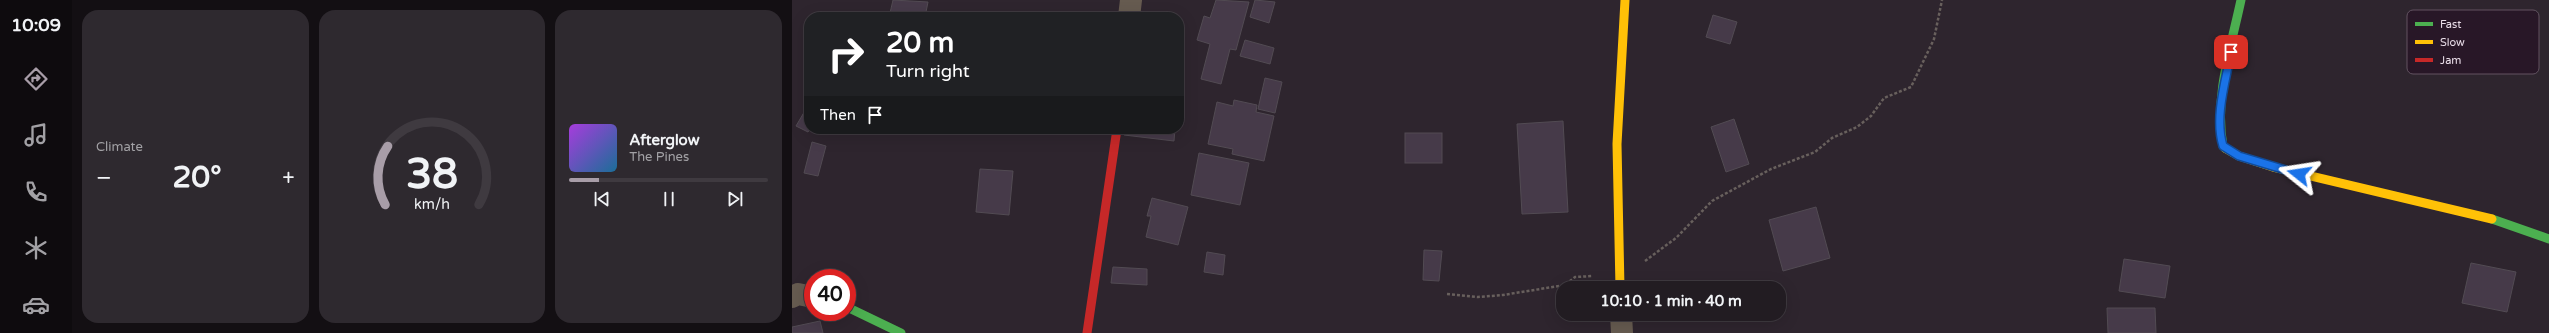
<!DOCTYPE html>
<html lang="en">
<head>
<meta charset="utf-8">
<style>
	:root { --surface:#221c22; --page:#2e292f; --text:#f1f3f6; --muted:#a2a1a5; --line:#3f3a40; --accent:#a89da8 }
	body { margin:0; font-family:"Varela Round",sans-serif; background:var(--page); color:var(--text); height:100vh; display:flex; flex-direction:column; font-size:15px; white-space:nowrap }
	* { box-sizing:border-box; margin:0 }
	p { font-size:13px; color:var(--muted) }
	.icon { flex:none; width:22px; height:22px; fill:none; stroke:currentColor; stroke-width:2; stroke-linecap:round; stroke-linejoin:round }
	.map { position:relative; flex:1; overflow:hidden }
	.panel { display:flex; flex-direction:column; gap:10px; padding:10px; background:#130f13; width:720px }
	.panel>* { flex:none }
	.banner { position:absolute; left:12px; top:12px; width:380px; height:122px; border-radius:16px; box-shadow:0 4px 16px #0002,0 0 0 1px var(--line); background:#202124; color:#fff; overflow:hidden }
	.speed { position:absolute; left:12px; top:269px; display:flex; gap:8px; font-size:20px; font-weight:700; text-align:center }
	.speed>* { display:grid; place-content:center; width:52px; height:52px; border-radius:50%; background:var(--surface); box-shadow:0 4px 16px #0002,0 0 0 1px var(--line); line-height:1 }
	.speed .limit { border:6px solid #d22; background:#fff; color:#111 }
	.pin { position:absolute; display:grid; place-items:center; width:34px; height:34px; color:#fff; margin:-17px; border-radius:8px; box-shadow:0 2px 6px #0006 }
	.me { position:absolute; width:44px; margin:-22px; rotate:285deg; stroke-linejoin:round; filter:drop-shadow(0 0 3px #0008) }
	.turn { display:flex; align-items:center; gap:14px; height:84px; padding:0 16px; font-size:18px }
	.turn .icon { width:52px; height:52px; stroke-width:2.5 }
	.turn b { display:block; font-size:28px; line-height:34px }
	.then { display:flex; align-items:center; height:38px; padding:0 16px; background:#0003; gap:8px; font-size:15px }
	.big { font-size:30px; font-weight:700; line-height:1.1 }
	.panel .tile { flex:1; display:flex; flex-direction:column; justify-content:center; gap:6px; min-width:0; padding:0 14px; border-radius:16px; background:var(--page) }
	.panel .dial { align-items:center; gap:0 }
	.dial svg { height:104px; overflow:visible; fill:none; stroke:var(--line); stroke-width:7; stroke-linecap:round; text-anchor:middle }
	.dial text { fill:var(--text); stroke:none }
	.song { display:flex; align-items:center; gap:12px }
	.cover { width:48px; height:48px; border-radius:6px; background:linear-gradient(135deg,hsl(280 70% 55%),hsl(200 70% 35%)) }
	.played { height:4px; border-radius:2px; background:linear-gradient(90deg,var(--accent) 15%,var(--line) 15%) }
	.keys { display:flex; justify-content:space-around; direction:ltr }
	.heat { display:flex; justify-content:space-between; align-items:center; font-size:22px; direction:ltr }
	.panel .tiles { flex:1; display:grid; gap:10px; grid-template-columns:repeat(3,1fr) }
	.trip { position:absolute; left:764px; top:281px; width:230px; height:40px; border-radius:16px; background:var(--surface); box-shadow:0 4px 16px #0002,0 0 0 1px var(--line); font-weight:700; line-height:40px; text-align:center }
	main { display:flex; flex:1; min-height:0 }
	.tabs { display:flex; flex-direction:column; width:72px; justify-content:space-around; align-items:center; background:#0e0b0e; color:var(--muted) }
	.tabs .icon { width:28px; height:28px }
	.tabs .on { color:var(--accent) }
	.tabs b { font-size:18px; color:var(--text) }
	.map>svg:first-child { display:block }
	.building { fill:#463a49; stroke:#524b53 }
	.lines { fill:none; stroke-linecap:round; stroke-linejoin:round }
	.path { stroke:#68605d; stroke-width:2.5; stroke-dasharray:3 2; stroke-linecap:butt }
	.street { stroke:#665b50; stroke-width:22 }
	.fast { stroke:#4caf50; stroke-width:9 }
	.slow { stroke:#ffc107; stroke-width:9 }
	.jam { stroke:#c62828; stroke-width:9 }
	.route-casing { stroke:#114b97; stroke-width:10 }
	.route { stroke:#1a73e8; stroke-width:7 }
	.key { fill:#281727; stroke:#625361; stroke-width:1 }
	.key-label { font-size:11px; fill:#eadee9 }
</style>
</head>
<body>
<main>
<nav class="tabs">
<b>10:09</b>
<svg class="icon on" aria-label="directions" viewBox="0 0 24 24"><path d="M12 3l9 9-9 9-9-9zM9 14v-3h6M13 9l2 2-2 2"/></svg>
<svg class="icon" aria-label="music" viewBox="0 0 24 24"><path d="M9 18V5l10-2v13"/><circle cx="6" cy="18" r="3"/><circle cx="16" cy="16" r="3"/></svg>
<svg class="icon" aria-label="phone" viewBox="0 0 24 24"><path d="M5 4h4l2 5-3 2q2 4 5 5l2-3 5 2v4C11 20 4 13 5 4z"/></svg>
<svg class="icon" aria-label="climate" viewBox="0 0 24 24"><path d="M12 3v18M4 7l16 10M4 17L20 7"/></svg>
<svg class="icon" aria-label="car" viewBox="0 0 24 24"><path d="M5 17H2v-5l4-1 3-4h7l3 4 3 1v5h-3M9 17h6M6 11h13"/><circle cx="7" cy="17" r="2"/><circle cx="17" cy="17" r="2"/></svg>
</nav>
<section class="panel">
<div class="tiles">
<div class="tile"><p>Climate</p>
<div class="heat"><a>−</a><b class="big">20°</b><a>+</a></div>
</div>
<div class="tile dial"><svg viewBox="0 0 100 80">
<path d="M14 69A42 42 0 1 1 86 69"/>
<path d="M14 69A42 42 0 0 1 16 24" stroke="#a89da8"/>
<text x="50" y="56" font-size="32" font-weight="700">38</text>
<text x="50" y="72" font-size="11">km/h</text>
</svg></div>
<div class="tile">
<div class="song"><i class="cover"></i><div><b>Afterglow</b><p>The Pines</p></div></div>
<div class="played"></div>
<div class="keys"><svg class="icon" aria-label="previous" viewBox="0 0 24 24"><path d="M18 5L8 12l10 7zM5 5v14"/></svg><svg class="icon" aria-label="pause" viewBox="0 0 24 24"><path d="M8 5v14M16 5v14"/></svg><svg class="icon" aria-label="next" viewBox="0 0 24 24"><path d="M6 5l10 7-10 7zM19 5v14"/></svg></div>
</div>
</div>
</section>
<div class="map">
<svg width="1757" height="333" viewBox="0 0 1757 333">
	<rect width="100%" height="100%" fill="#2e252e"/>
	<!-- building -->
	<g class="building">
		<path d="M 101,0 L 136,2 L 133,17 L 116,17 L 98,13 Z"/>
		<path d="M 424,0 L 457,2 L 444,50 L 438,49 L 429,84 L 409,79 L 418,44 L 405,40 L 412,16 L 418,18 Z"/>
		<path d="M 463,0 L 483,2 L 477,23 L 458,17 Z"/>
		<path d="M 921,15 L 945,22 L 938,44 L 914,37 Z"/>
		<path d="M 453,40 L 482,48 L 478,64 L 448,56 Z"/>
		<path d="M 387,74 L 390,74 L 387,101 Z"/>
		<path d="M 473,78 L 490,82 L 483,113 L 466,109 Z"/>
		<path d="M 442,100 L 465,105 L 464,112 L 482,116 L 472,161 L 440,154 L 441,149 L 416,144 L 425,102 L 441,106 Z"/>
		<path d="M 14,109 L 17,111 L 18,129 L 16,132 L 4,126 Z"/>
		<path d="M 942,119 L 957,164 L 934,172 L 919,127 Z"/>
		<path d="M 771,121 L 776,212 L 730,214 L 725,124 Z"/>
		<path d="M 333,129 L 383,129 L 382,141 L 332,135 Z"/>
		<rect x="613" y="133" width="37" height="30"/>
		<path d="M 20,142 L 34,146 L 26,176 L 12,173 Z"/>
		<path d="M 407,153 L 457,163 L 448,205 L 399,195 Z"/>
		<path d="M 188,169 L 221,171 L 217,215 L 184,212 Z"/>
		<path d="M 360,198 L 396,207 L 386,245 L 354,237 L 359,216 L 355,216 Z"/>
		<path d="M 1024,207 L 1038,258 L 991,271 L 977,220 Z"/>
		<path d="M 632,250 L 650,251 L 647,281 L 631,280 Z"/>
		<path d="M 415,252 L 433,255 L 431,275 L 412,272 Z"/>
		<path d="M 1332,259 L 1378,266 L 1373,298 L 1327,291 Z"/>
		<path d="M 1679,263 L 1724,272 L 1715,312 L 1670,303 Z"/>
		<path d="M 321,267 L 355,269 L 355,285 L 319,283 Z"/>
		<path d="M 1315,308 L 1363,308 L 1364,333 L 1316,333 Z"/>
		<path d="M 28,321 L 31,333 L 0,333 L 0,327 Z"/>
	</g>
	<g class="lines">
		<!-- path -->
		<g class="path">
			<path d="M 853,261 L 884,238 L 920,201 L 979,169 L 1023,152 L 1040,138 L 1065,127 L 1079,116 L 1092,98 L 1119,87 L 1142,39 L 1150,0"/>
			<path d="M 655,294 L 686,297 L 711,295 L 773,285 L 783,277 L 801,276"/>
		</g>
		<!-- street -->
		<g class="street">
			<path d="M 337,17 L 339,0"/>
			<path d="M 0,297 L 6,294 L 21,297"/>
			<path d="M 829,314 L 830,333"/>
		</g>
		<!-- fast -->
		<g class="fast">
			<path d="M 1433,148 L 1431,146 C 1422,98 1439,47 1449,0"/>
			<path d="M 1700,219 L 1757,239"/>
			<path d="M 55,307 L 109,333"/>
		</g>
		<!-- slow -->
		<g class="slow">
			<path d="M 1433,148 L 1447,156 L 1481,167 L 1700,219"/>
			<path d="M 828,288 L 825,144 L 833,0"/>
		</g>
		<!-- jam -->
		<path class="jam" d="M 295,333 L 325,129"/>
	</g>
	<g class="lines">
		<defs>
			<path id="route" d="M 1439,52 C 1434,80 1422,117 1431,146 L 1447,156 L 1507,174"/>
		</defs>
		<!-- route casing -->
		<use href="#route" class="route-casing"/>
		<!-- route -->
		<use href="#route" class="route"/>
	</g>
	<!-- legend -->
	<rect x="1615" y="10" width="132" height="64" rx="6" class="key"/>
	<rect x="1623" y="22" width="18" height="4" fill="#4caf50"/>
	<rect x="1623" y="40" width="18" height="4" fill="#ffc107"/>
	<rect x="1623" y="58" width="18" height="4" fill="#c62828"/>
	<g class="key-label">
		<text x="1648" y="28">Fast</text>
		<text x="1648" y="46">Slow</text>
		<text x="1648" y="64">Jam</text>
	</g>
</svg>
<div class="speed"><div class="limit">40</div></div>
<div class="pin" style="left:1439px;top:52px;background:#d93025"><svg class="icon" aria-label="arrive" viewBox="0 0 24 24"><path d="M6 21V4h12l-3 4 3 4H6"/></svg></div>
<svg class="me" style="left:1507px;top:174px" viewBox="-20 -20 40 40"><path d="M0-17L14 15 0 8-14 15z" fill="#1a73e8" stroke="#fff" stroke-width="4"/></svg>
<div class="trip">10:10 · 1 min · 40 m</div>
<div class="banner">
<div class="turn"><svg class="icon" aria-label="right" viewBox="0 0 24 24"><path d="M7 20v-9h11M14 6l5 5-5 5"/></svg><div><b>20 m</b>Turn right</div></div>
<div class="then">Then<svg class="icon" aria-label="arrive" viewBox="0 0 24 24"><path d="M6 21V4h12l-3 4 3 4H6"/></svg></div>
</div>
</div>
</main>
</body>
</html>
